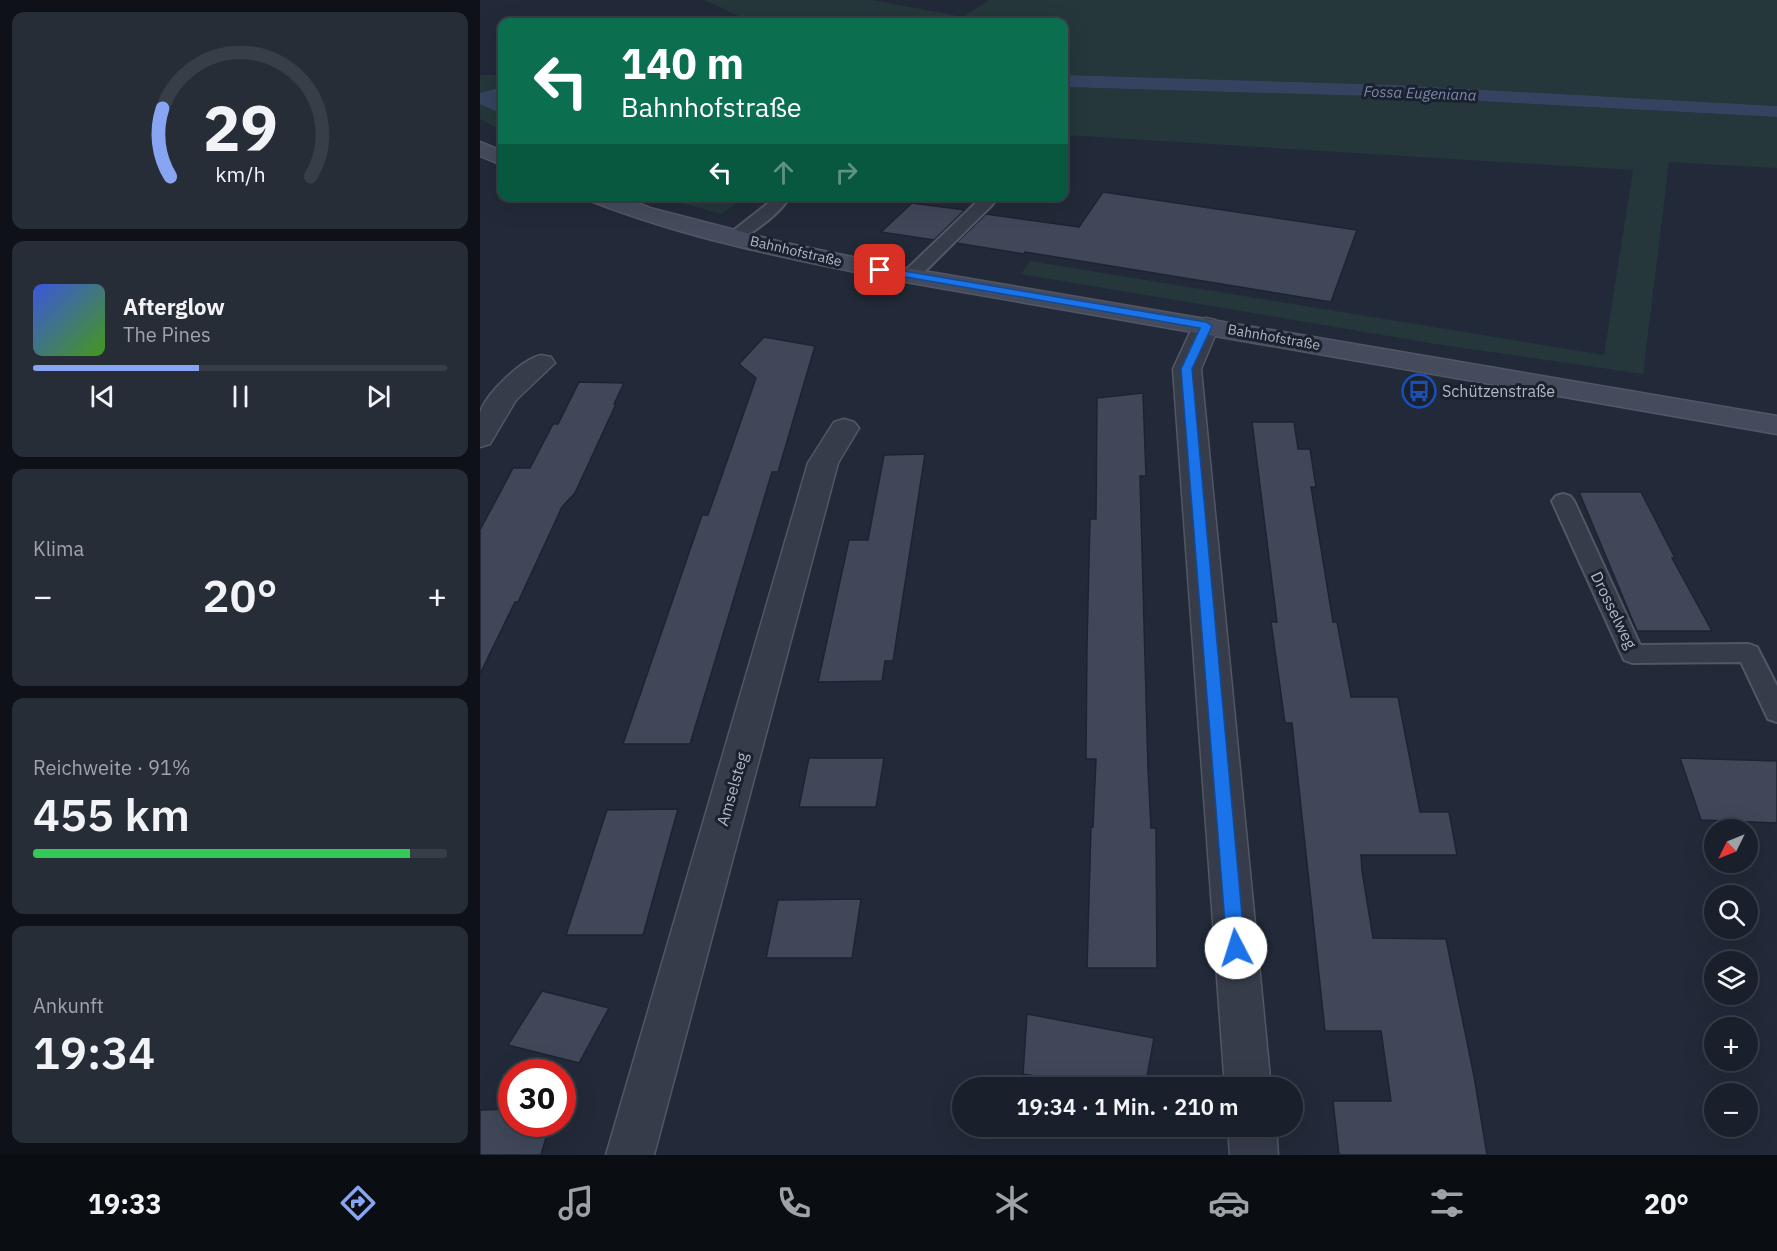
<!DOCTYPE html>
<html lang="de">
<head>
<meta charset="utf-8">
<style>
	:root { --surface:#1a202b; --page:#272d37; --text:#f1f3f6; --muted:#9fa3a9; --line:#383e47; --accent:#88a5f4 }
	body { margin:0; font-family:"IBM Plex Sans",sans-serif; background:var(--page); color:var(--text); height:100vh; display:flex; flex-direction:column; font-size:22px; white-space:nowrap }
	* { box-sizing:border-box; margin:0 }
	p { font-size:20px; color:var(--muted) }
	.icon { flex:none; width:33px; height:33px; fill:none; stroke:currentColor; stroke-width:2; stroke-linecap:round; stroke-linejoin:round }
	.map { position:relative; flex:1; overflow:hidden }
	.sheet { display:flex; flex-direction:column; gap:12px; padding:12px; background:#0e1218; width:480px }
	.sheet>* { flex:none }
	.hud { position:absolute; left:18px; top:18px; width:570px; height:183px; border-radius:12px; box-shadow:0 6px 24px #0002,0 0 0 2px var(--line); background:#0b6e4f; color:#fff; overflow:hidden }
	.needle { width:39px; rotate:227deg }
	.fabs { position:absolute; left:1224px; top:819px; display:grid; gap:12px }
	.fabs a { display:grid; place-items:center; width:54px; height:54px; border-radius:50%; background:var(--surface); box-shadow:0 6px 24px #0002,0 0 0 2px var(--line); font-size:30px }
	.speed { position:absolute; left:18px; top:1059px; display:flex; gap:12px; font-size:30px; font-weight:700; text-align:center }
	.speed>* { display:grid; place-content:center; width:78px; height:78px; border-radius:50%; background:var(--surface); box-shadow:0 6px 24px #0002,0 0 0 2px var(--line); line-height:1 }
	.speed .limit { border:9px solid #d22; background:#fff; color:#111 }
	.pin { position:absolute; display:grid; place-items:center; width:51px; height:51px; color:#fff; margin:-26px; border-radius:12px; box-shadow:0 3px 9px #0006 }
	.me { position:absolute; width:66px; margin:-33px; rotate:355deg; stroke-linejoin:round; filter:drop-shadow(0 0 4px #0008) }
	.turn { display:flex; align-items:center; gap:21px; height:126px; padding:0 24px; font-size:27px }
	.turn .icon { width:78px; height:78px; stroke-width:2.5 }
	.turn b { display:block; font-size:42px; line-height:51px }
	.lanes { display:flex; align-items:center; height:57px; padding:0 24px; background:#0003; justify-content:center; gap:30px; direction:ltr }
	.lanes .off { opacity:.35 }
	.big { font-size:45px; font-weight:600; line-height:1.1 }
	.sheet .card { flex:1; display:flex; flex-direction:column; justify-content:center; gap:9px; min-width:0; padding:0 21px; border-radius:12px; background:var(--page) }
	.sheet .dial { align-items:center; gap:0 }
	.dial svg { height:156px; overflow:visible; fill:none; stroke:var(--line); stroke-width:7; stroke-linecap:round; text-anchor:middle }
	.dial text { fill:var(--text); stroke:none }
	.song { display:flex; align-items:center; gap:18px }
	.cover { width:72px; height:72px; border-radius:9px; background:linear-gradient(135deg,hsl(230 70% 55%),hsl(100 70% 35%)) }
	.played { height:6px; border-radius:3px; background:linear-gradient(90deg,var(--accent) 40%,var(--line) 40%) }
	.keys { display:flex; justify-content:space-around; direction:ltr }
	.heat { display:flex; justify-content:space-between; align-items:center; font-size:33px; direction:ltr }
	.charge { height:9px; border-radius:4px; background:linear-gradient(90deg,#34c759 91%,var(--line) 0) }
	.trip { position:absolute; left:472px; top:1077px; width:351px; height:60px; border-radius:30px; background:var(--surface); box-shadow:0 6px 24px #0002,0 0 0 2px var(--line); font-weight:600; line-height:60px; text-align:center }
	.dock { display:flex; height:96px; justify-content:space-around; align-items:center; background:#0a0d11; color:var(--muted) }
	.dock .icon { width:42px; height:42px }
	.dock .selected { color:var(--accent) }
	.dock b { font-size:27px; color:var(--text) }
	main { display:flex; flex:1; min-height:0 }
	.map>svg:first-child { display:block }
	.green { fill:#25373b }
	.water { fill:#364360 }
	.building { fill:#3f4759; stroke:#1d2330; stroke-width:1.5 }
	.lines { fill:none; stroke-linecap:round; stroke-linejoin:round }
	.lane-casing { stroke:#515764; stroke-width:4 }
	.street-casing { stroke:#515764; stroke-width:3 }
	.secondary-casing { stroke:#515764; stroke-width:3 }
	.lane { fill:#363c4a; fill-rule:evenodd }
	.street { fill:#363c4a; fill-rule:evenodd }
	.secondary { fill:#444b5c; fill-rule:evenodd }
	.route { fill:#1a73e8; stroke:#114b97; stroke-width:1.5 }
	.labels { text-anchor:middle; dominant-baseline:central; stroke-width:6; stroke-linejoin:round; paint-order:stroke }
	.far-street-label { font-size:14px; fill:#b1b7c6; stroke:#1b212e }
	.far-water-label { font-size:15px; font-style:italic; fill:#7a8aad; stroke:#1b212e }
	.poi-label { font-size:16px; fill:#b1b7c6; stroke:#1b212e; text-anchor:start }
	.street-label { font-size:16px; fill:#b1b7c6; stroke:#1b212e }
</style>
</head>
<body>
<main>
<section class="sheet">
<div class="card dial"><svg viewBox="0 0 100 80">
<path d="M14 69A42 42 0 1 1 86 69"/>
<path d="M14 69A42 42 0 0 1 10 34" stroke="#88a5f4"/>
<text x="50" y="56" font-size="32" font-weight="700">29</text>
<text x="50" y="72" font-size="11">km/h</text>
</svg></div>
<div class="card">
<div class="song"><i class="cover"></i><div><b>Afterglow</b><p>The Pines</p></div></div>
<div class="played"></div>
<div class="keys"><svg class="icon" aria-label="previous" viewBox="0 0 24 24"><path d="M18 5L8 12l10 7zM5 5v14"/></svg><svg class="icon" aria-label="pause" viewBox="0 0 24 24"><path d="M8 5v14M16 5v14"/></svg><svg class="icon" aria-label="next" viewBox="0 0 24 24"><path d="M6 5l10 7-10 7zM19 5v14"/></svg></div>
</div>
<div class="card"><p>Klima</p>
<div class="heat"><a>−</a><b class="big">20°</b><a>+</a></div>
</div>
<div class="card"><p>Reichweite · 91%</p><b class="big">455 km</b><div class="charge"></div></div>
<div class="card"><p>Ankunft</p><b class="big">19:34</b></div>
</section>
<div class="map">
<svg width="1297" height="1155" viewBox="0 0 1297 1155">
	<rect width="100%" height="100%" fill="#222a39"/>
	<!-- green -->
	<g class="green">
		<path d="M 224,0 L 393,0 L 483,17 L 509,0 L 1297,0 L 1297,106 L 916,85 L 584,75 L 584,22 L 272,22 Z"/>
		<path d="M 0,75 L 22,75 L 22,131 L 0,119 Z"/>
		<path d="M 584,87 L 923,97 L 1297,117 L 1297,168 L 1189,162 L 1163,374 L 956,344 L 541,274 L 550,261 L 1124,355 L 1153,170 L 584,135 Z"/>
		<path d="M 180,197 L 264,197 L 241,214 Z"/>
	</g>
	<!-- water -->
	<g class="water">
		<path d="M 584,75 L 916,85 L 1297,106 L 1297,117 L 923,97 L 584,87 Z"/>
		<path d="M 22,87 L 22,114 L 0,104 L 0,93 Z"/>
	</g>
	<!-- building -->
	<g class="building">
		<path d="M 623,192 L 877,230 L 851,302 L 545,252 L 544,254 L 476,243 L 506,214 L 599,227 Z"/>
		<path d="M 432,203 L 485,210 L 454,240 L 401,232 Z"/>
		<path d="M 284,337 L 335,346 L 298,472 L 292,472 L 210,744 L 143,744 L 222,515 L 228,515 L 276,378 L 259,364 Z"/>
		<path d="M 99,382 L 144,383 L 134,404 L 136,404 L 95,493 L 82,507 L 38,602 L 35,602 L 0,674 L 0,530 L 33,468 L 50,468 L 73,424 L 78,424 Z"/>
		<path d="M 663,393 L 666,476 L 660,476 L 668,768 L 671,828 L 676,828 L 677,968 L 607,968 L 611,827 L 613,827 L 616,759 L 606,759 L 607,644 L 610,519 L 616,519 L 617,398 Z"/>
		<path d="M 772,422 L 814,422 L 818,449 L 830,449 L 836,487 L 831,487 L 853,622 L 857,622 L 871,697 L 918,697 L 940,812 L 969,812 L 977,855 L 881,855 L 882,871 L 893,938 L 966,939 L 994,1076 L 1007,1155 L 859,1155 L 853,1101 L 911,1101 L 901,1031 L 845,1031 L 812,723 L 805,723 L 791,622 L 797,622 Z"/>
		<path d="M 445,454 L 413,661 L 405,661 L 402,681 L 338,682 L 369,540 L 388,540 L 404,455 Z"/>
		<path d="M 1099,492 L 1161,492 L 1195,558 L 1192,558 L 1232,631 L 1157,631 Z"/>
		<path d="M 329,758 L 404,758 L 396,807 L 319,807 Z"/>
		<path d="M 1200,758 L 1297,761 L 1297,823 L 1221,820 Z"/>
		<path d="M 198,809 L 163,935 L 86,935 L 127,810 Z"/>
		<path d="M 381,899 L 372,958 L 286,958 L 298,900 Z"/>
		<path d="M 62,991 L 129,1008 L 99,1063 L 28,1045 Z"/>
		<path d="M 547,1014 L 674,1038 L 665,1088 L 623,1088 L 543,1074 Z"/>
		<path d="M 32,1109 L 32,1124 L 70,1124 L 61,1155 L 0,1155 L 0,1110 Z"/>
	</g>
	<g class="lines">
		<defs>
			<g id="lane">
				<path d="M 294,196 L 310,196 C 303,210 264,244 249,240 L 247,237 L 249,234 L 291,201 Z"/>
				<path d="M 506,197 L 512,199 L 514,202 L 512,205 L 436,280 L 424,280 L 421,276 L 424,272 L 500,199 Z"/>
				<path d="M 1083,494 L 1090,496 L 1094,501 L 1160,645 L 1269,644 L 1277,647 L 1297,686 L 1297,722 L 1288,719 L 1261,662 L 1152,663 L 1144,660 L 1072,501 L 1076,496 Z"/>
			</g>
			<g id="street">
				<path d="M 726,318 L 735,320 L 739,326 L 721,369 L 791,1088 L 745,1088 L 693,369 L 713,326 L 717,320 Z"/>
				<path d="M 61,355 L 71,357 L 75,363 L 36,400 L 10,444 L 0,447 C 0,437 0,423 0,413 C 5,394 42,359 61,355 Z"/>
				<path d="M 364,419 L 374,422 L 379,428 L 358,463 L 174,1155 L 126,1155 L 328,463 L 354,422 Z"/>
				<path d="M 748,1126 L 796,1126 L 798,1155 L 750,1155 Z"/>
			</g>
			<g id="secondary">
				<path d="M 0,142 L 22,151 L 22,165 L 0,156 Z"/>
				<path d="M 108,196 L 141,196 L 170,208 L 301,242 L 420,267 L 1297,416 L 1297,434 L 420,281 C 316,260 210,240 111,201 Z"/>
			</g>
		</defs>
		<!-- lane casing -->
		<use href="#lane" class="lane-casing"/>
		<!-- street casing -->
		<use href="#street" class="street-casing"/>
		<!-- secondary casing -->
		<use href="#secondary" class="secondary-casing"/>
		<!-- lane -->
		<use href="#lane" class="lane"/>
		<!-- street -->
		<use href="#street" class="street"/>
		<!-- secondary -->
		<use href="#secondary" class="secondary"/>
	</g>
	<!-- route -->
	<path class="route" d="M 400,267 L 726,322 L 732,326 L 712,369 L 765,948 L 763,954 L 756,956 L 750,954 L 747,948 L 701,369 L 720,328 L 397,272 L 397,268 Z"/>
	<!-- icons -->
	<defs>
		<symbol id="bus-ring" viewBox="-11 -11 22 22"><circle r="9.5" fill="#1b212e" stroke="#1a4fb4" stroke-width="1.5"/><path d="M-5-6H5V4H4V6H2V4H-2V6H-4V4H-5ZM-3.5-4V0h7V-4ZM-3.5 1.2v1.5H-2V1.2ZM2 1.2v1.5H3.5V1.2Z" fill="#1a4fb4"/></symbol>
	</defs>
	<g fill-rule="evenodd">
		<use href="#bus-ring" x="920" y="372" width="38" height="38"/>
	</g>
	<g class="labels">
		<!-- far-street labels -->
		<g class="far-street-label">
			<text transform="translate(316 251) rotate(13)">Bahnhofstraße</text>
			<text transform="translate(794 337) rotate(10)">Bahnhofstraße</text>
		</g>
		<!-- far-water labels -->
		<g class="far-water-label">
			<text transform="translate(940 93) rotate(2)">Fossa Eugeniana</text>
		</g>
		<!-- poi labels -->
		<g class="poi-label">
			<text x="962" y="391">Schützenstraße</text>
		</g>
		<!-- street labels -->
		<g class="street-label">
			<text transform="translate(1134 610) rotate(64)">Drosselweg</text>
			<text transform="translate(252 789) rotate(-74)">Amselsteg</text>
		</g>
	</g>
</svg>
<div class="fabs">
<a><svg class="needle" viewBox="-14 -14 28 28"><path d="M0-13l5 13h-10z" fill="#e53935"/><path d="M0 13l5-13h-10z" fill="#9fa3a9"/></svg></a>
<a><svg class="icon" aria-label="search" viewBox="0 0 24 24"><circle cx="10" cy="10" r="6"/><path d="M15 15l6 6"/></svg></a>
<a><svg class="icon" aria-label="layers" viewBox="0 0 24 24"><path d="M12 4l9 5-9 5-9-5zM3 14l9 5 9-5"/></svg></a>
<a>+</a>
<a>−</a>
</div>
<div class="speed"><div class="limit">30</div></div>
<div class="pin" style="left:400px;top:270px;background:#d93025"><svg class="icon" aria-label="arrive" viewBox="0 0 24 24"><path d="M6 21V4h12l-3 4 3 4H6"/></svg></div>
<svg class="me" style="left:756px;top:948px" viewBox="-20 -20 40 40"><circle r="19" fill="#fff"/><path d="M0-13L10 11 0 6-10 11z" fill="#1a73e8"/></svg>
<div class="trip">19:34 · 1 Min. · 210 m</div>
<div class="hud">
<div class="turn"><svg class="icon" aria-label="left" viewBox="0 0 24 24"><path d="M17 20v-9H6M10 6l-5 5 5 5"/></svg><div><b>140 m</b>Bahnhofstraße</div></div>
<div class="lanes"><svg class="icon" aria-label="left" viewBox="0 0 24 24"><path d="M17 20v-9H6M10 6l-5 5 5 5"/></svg><svg class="icon off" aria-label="ahead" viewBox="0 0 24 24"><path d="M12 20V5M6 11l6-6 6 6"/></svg><svg class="icon off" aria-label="right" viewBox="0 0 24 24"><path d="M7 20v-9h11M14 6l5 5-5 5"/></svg></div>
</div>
</div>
</main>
<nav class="dock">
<b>19:33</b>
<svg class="icon selected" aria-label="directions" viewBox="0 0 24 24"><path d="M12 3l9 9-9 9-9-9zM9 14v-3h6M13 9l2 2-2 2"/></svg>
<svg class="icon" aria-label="music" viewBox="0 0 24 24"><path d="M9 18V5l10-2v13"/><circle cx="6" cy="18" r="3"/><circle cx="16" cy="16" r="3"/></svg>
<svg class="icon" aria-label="phone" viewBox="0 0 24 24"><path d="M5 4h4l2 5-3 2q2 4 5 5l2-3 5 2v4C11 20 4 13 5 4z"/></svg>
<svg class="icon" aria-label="climate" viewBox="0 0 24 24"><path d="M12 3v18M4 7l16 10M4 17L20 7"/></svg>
<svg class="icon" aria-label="car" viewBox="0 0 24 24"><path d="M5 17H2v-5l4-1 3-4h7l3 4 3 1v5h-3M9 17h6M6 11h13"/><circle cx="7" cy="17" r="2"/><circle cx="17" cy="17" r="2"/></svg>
<svg class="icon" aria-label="filters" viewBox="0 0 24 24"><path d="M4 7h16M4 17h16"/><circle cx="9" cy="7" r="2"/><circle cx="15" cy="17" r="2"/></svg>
<b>20°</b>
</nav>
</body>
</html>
